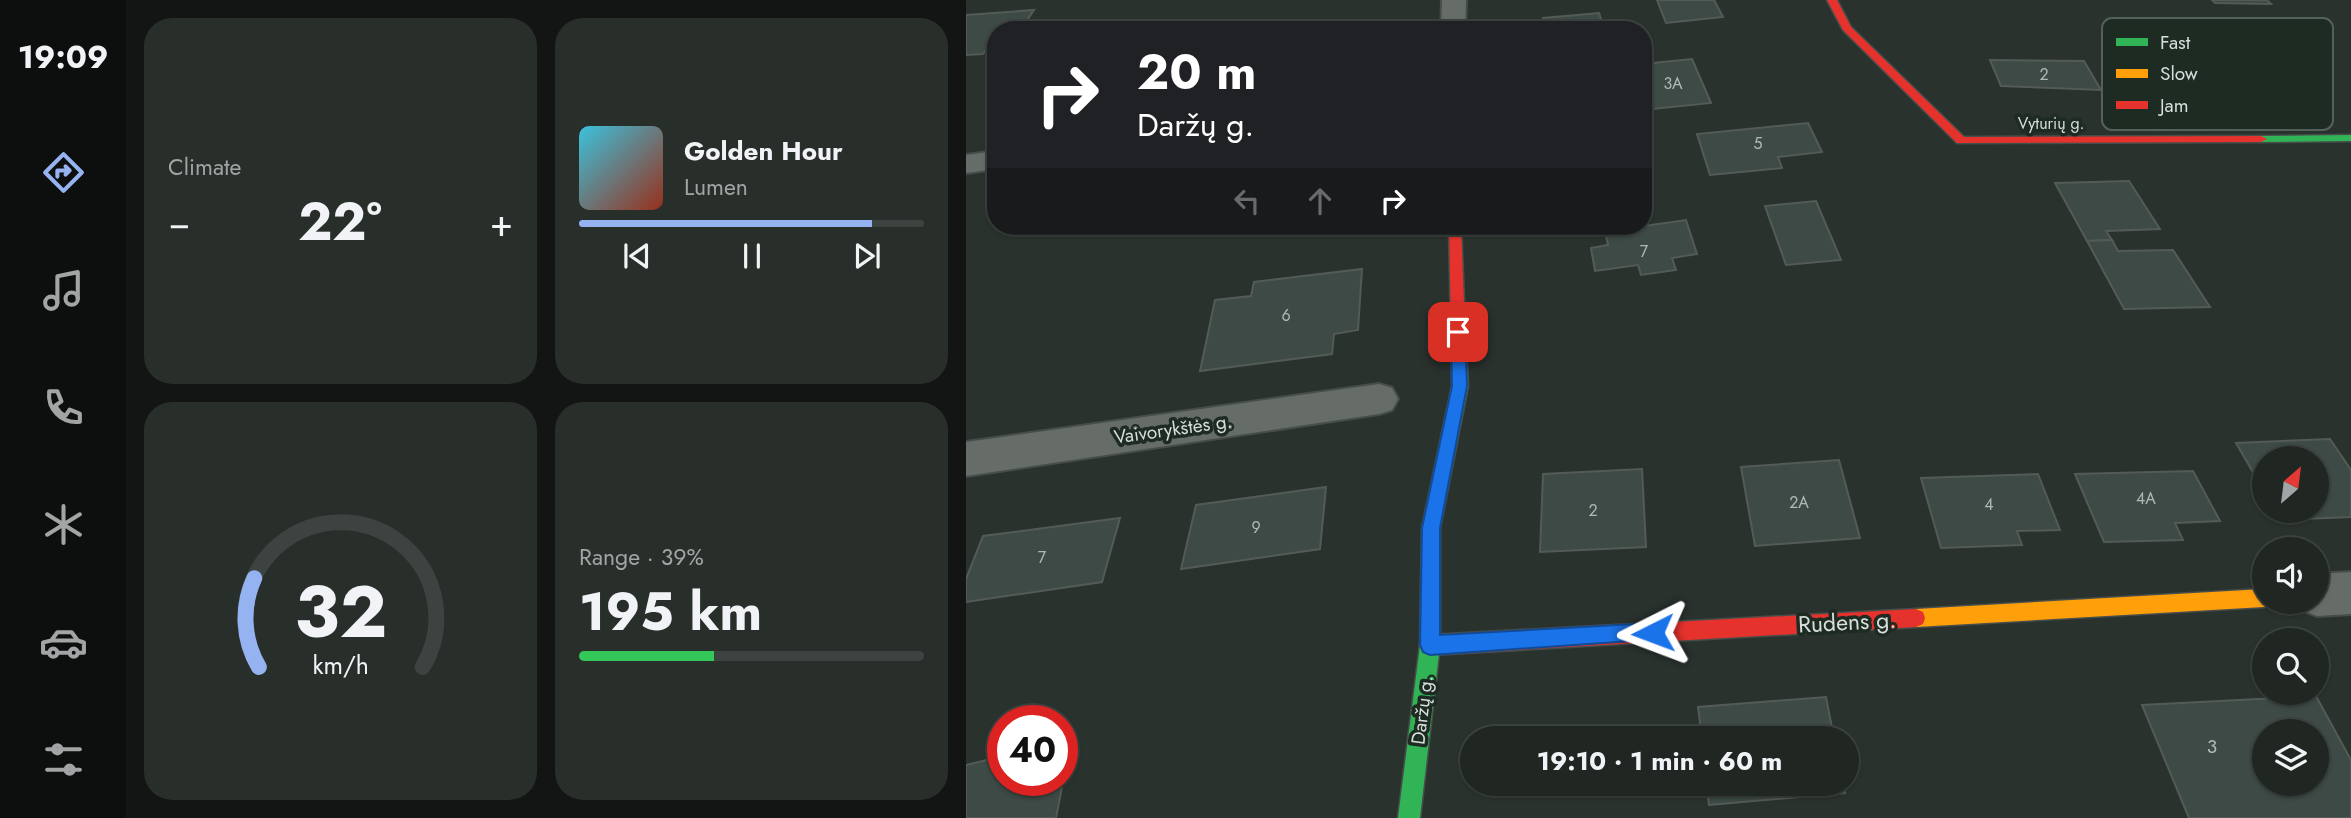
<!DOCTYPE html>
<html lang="en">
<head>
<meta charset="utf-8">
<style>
	:root { --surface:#202622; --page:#282e2a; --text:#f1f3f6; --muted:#a2a5a5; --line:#3d4340; --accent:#95b2f1 }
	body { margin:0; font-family:Jost,sans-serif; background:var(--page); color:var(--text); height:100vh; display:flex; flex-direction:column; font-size:26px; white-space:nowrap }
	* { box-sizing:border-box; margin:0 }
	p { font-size:23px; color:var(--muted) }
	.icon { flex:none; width:38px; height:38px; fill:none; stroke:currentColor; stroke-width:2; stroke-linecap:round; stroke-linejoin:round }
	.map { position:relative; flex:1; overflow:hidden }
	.panel { display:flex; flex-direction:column; gap:18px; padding:18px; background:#121513; width:840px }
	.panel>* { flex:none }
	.hud { position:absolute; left:21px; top:21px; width:665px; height:214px; border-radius:28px; box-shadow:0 2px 5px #0004,0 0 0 2px var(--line); background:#202124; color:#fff; overflow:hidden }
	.needle { width:46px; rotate:28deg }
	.controls { position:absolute; left:1286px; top:446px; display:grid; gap:14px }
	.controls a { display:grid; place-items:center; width:77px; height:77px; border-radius:50%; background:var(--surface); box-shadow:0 2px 5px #0004,0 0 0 2px var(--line); font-size:35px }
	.speed { position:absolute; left:21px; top:705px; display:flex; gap:14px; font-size:35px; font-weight:700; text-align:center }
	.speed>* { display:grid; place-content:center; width:91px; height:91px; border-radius:50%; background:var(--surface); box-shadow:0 2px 5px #0004,0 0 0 2px var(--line); line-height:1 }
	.speed .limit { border:10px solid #d22; background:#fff; color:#111 }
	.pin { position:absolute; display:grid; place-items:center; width:60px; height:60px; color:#fff; margin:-30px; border-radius:14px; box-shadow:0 4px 10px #0006 }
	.me { position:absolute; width:77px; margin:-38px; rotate:267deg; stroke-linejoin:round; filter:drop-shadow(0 0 5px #0008) }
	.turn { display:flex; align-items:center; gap:24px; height:147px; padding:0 35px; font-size:32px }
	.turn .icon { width:91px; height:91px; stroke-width:2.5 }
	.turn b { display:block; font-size:49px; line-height:60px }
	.lanes { display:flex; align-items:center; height:66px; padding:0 35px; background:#0003; justify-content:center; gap:35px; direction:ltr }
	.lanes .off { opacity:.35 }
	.big { font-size:52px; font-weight:700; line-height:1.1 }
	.panel .tile { flex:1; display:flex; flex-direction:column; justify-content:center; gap:10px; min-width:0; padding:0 24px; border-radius:28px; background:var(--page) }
	.panel .dial { align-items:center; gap:0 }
	.dial svg { height:182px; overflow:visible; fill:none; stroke:var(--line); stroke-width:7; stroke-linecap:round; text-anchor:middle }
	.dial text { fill:var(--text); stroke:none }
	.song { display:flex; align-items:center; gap:21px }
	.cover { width:84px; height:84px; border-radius:10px; background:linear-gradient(135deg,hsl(190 70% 55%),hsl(10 70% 35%)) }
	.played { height:7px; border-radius:4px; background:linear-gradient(90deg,var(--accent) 85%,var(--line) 85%) }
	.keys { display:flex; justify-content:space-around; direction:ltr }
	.heat { display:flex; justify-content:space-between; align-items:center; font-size:38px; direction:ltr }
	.charge { height:10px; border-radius:5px; background:linear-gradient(90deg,#34c759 39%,var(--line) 0) }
	.panel .tiles { flex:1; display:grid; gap:18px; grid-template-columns:repeat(2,1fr) }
	.trip { position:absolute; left:494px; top:726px; width:399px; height:70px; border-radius:35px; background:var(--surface); box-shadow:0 2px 5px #0004,0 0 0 2px var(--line); font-weight:700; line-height:70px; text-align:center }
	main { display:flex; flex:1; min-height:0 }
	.tabs { display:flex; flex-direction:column; width:126px; justify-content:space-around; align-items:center; background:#0d0f0e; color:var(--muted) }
	.tabs .icon { width:49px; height:49px }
	.tabs .current { color:var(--accent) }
	.tabs b { font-size:32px; color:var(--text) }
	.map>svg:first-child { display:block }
	.building { fill:#3d4a45; stroke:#545b57; stroke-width:2; fill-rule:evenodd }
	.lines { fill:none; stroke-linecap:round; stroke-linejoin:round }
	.street-casing { stroke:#464d4a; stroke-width:4 }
	.fast-casing { stroke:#464d4a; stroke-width:3 }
	.slow-casing { stroke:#464d4a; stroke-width:3 }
	.jam-casing { stroke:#464d4a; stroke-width:3 }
	.street { fill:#666d69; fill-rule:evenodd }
	.fast { fill:#30b455; fill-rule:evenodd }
	.slow { fill:#ff9f0a; fill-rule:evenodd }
	.jam { fill:#e5322d; fill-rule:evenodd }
	.route { fill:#1a73e8; stroke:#114b97; stroke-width:2 }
	.labels { text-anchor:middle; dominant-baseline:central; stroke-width:7; stroke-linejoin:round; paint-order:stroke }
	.number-label { font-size:16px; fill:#b0bab5 }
	.far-street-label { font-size:16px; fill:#d6dfda; stroke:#1d2b23 }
	.street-label { font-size:19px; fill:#d6dfda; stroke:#1d2b23 }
	.near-number-label { font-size:19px; fill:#b0bab5 }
	.near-street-label { font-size:23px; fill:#d6dfda; stroke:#1d2b23 }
	.key { fill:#1d2b23; stroke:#54615a; stroke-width:2 }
	.key-label { font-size:19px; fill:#d6dfda }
</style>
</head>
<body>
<main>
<nav class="tabs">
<b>19:09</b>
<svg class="icon current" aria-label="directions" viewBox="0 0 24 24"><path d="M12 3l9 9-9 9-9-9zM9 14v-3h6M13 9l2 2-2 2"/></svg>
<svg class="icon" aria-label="music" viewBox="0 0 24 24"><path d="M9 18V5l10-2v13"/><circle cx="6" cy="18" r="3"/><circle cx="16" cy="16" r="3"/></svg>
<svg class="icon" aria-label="phone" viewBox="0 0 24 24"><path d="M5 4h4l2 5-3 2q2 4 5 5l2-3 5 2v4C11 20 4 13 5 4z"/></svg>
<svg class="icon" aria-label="climate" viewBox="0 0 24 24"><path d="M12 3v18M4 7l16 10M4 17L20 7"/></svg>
<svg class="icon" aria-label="car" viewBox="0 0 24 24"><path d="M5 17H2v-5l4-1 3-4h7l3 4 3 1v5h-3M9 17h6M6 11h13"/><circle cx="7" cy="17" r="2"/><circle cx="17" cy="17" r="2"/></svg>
<svg class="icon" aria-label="filters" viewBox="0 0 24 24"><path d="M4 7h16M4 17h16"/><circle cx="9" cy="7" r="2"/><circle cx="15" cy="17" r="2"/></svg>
</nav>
<section class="panel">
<div class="tiles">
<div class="tile"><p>Climate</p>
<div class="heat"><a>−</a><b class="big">22°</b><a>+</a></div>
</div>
<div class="tile">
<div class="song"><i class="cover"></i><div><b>Golden Hour</b><p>Lumen</p></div></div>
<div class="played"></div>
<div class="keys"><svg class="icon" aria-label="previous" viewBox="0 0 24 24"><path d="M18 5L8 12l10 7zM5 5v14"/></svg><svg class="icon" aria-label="pause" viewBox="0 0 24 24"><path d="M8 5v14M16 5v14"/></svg><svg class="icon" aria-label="next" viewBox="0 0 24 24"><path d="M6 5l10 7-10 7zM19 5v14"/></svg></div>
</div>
<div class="tile dial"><svg viewBox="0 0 100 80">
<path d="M14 69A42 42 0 1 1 86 69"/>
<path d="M14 69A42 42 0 0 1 12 30" stroke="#95b2f1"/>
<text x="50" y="56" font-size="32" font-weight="700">32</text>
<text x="50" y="72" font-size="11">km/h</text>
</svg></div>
<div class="tile"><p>Range · 39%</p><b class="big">195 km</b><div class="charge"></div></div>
</div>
</section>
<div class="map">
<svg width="1385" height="818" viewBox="0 0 1385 818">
	<rect width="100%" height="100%" fill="#2a322e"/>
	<!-- building -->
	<g class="building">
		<path d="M 691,0 L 748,0 L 757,17 L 700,23 Z"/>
		<path d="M 1246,0 L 1301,0 L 1305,4 L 1249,3 Z"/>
		<path d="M 68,10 L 55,29 L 30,30 L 30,35 L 17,54 L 0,55 L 0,15 Z"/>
		<path d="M 633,13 L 639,30 L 580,30 L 577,18 Z"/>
		<path d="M 726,59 L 745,103 L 677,110 L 677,64 Z"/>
		<path d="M 1024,60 L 1118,61 L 1135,90 L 1035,86 Z"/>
		<path d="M 842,123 L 856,152 L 812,157 L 816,168 L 744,175 L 731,134 Z"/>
		<path d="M 1163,181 L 1194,229 L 1140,231 L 1146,240 L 1121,241 L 1089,183 Z"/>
		<path d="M 850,201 L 875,260 L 820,265 L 799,206 Z"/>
		<path d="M 720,220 L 731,254 L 706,258 L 710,270 L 675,275 L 672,265 L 629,271 L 625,248 L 642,245 L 638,226 L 677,226 L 677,221 L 678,226 Z"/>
		<path d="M 1146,240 L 1152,251 L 1207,250 L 1244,307 L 1158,309 L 1121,241 Z"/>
		<path d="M 396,269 L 392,330 L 368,334 L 366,354 L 234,371 L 249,300 L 285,296 L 288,282 Z"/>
		<path d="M 1364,439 L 1385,470 L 1385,517 L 1316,520 L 1310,511 L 1351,511 L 1351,458 L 1298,458 L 1298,491 L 1270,443 Z"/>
		<path d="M 873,460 L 894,538 L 789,546 L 775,467 Z"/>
		<path d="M 676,469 L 680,547 L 574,552 L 577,474 Z"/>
		<path d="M 1227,471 L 1254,521 L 1209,523 L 1217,540 L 1138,542 L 1109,474 Z"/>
		<path d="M 1072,474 L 1094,530 L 1051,531 L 1056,545 L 975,548 L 955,478 Z"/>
		<path d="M 360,487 L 354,549 L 215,569 L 230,505 Z"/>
		<path d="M 154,518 L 136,582 L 0,602 L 0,579 L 17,536 Z"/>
		<path d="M 1350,696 L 1385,760 L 1385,818 L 1223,818 L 1176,705 ZM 1298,732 L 1351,732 L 1351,784 L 1298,784 Z"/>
		<path d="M 860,697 L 868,738 L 736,738 L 732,707 Z"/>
		<path d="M 105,740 L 90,818 L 0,818 L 0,765 L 37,756 L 37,780 L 96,780 L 96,742 Z"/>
		<path d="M 740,784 L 878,784 L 879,793 L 743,805 Z"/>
	</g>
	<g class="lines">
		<defs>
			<g id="street">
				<path d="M 476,0 L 500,0 L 499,30 L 475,30 Z"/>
				<path d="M 30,151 L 30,169 L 0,173 L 0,155 Z"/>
				<path d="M 413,384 L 426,388 L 432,399 L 426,410 L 413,414 L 0,476 L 0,442 Z"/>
				<path d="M 1385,572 L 1385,614 L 1351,616 L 1335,610 L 1331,602 L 1351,602 L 1351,574 Z"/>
			</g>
			<g id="fast">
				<path d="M 1385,135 L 1385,141 L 1295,142 L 1289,139 L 1295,136 Z"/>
				<path d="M 492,323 L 499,328 L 502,386 L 474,528 L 474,645 L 454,818 L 432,818 L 454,645 L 456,528 L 486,386 L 485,328 Z"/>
			</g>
			<path id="slow" d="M 1298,589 L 1298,602 L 1306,602 L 1298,607 L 950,627 L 943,624 L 941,618 L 943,612 L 950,609 Z"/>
			<g id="jam">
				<path d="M 861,0 L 871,0 L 885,27 L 998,137 L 1295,136 L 1301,139 L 1295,142 L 991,143 L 877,30 Z"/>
				<path d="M 483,226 L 495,226 L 499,328 L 492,333 L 485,328 Z"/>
				<path d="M 950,609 L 957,612 L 959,618 L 957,624 L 950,627 L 464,655 L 457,652 L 454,645 L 457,638 L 464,635 Z"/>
			</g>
		</defs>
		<!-- street casing -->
		<use href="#street" class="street-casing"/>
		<!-- fast casing -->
		<use href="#fast" class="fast-casing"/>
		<!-- slow casing -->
		<use href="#slow" class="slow-casing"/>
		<!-- jam casing -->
		<use href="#jam" class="jam-casing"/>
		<!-- street -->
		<use href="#street" class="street"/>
		<!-- fast -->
		<use href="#fast" class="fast"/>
		<!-- slow -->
		<use href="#slow" class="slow"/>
		<!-- jam -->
		<use href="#jam" class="jam"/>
	</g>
	<!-- route -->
	<path class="route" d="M 492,327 L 499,332 L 501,386 L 474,528 L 474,635 L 687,623 L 694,626 L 696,633 L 694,639 L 464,655 L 457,652 L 454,645 L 456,528 L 486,386 L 485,332 Z"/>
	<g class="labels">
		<!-- number labels -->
		<g class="number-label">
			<text x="1078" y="74">2</text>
			<text x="707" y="83">3A</text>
			<text x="792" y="143">5</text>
			<text x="678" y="251">7</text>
			<text x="320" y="315">6</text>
			<text x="1180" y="498">4A</text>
			<text x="833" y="502">2A</text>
			<text x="1023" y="504">4</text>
			<text x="627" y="510">2</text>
			<text x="290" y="527">9</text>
			<text x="76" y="557">7</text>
		</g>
		<!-- far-street labels -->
		<g class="far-street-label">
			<text x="1085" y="123">Vyturių g.</text>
		</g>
		<!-- street labels -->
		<g class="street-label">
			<text transform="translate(207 429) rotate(-8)">Vaivorykštės g.</text>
			<text transform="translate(456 710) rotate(-83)">Daržų g.</text>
		</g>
		<!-- near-number labels -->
		<g class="near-number-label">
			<text x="1246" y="746">3</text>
		</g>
		<!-- near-street labels -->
		<g class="near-street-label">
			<text transform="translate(881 622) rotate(-3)">Rudens g.</text>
		</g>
	</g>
	<!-- legend -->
	<rect x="1136" y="18" width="231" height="112" rx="10" class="key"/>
	<rect x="1150" y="38" width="32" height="8" fill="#30b455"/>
	<rect x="1150" y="69" width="32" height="9" fill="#ff9f0a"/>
	<rect x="1150" y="101" width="32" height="8" fill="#e5322d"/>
	<g class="key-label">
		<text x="1194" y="49">Fast</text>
		<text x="1194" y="80">Slow</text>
		<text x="1194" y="112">Jam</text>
	</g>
</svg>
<div class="controls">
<a><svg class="needle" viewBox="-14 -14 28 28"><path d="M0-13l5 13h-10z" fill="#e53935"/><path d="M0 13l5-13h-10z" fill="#a2a5a5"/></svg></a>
<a><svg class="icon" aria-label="sound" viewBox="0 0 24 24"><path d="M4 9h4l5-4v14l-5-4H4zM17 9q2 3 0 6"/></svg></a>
<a><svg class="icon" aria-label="search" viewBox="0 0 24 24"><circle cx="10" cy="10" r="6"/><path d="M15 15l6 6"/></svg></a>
<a><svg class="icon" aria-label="layers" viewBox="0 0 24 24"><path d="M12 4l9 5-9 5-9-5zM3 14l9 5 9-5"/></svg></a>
</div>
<div class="speed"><div class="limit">40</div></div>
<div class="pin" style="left:492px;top:332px;background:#d93025"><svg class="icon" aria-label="arrive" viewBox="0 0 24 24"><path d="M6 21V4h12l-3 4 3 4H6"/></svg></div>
<svg class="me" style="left:687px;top:633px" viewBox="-20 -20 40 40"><path d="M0-17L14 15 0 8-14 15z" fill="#1a73e8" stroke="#fff" stroke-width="4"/></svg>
<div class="trip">19:10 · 1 min · 60 m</div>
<div class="hud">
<div class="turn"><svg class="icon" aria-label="right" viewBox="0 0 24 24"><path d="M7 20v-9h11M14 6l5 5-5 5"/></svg><div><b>20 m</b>Daržų g.</div></div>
<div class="lanes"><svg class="icon off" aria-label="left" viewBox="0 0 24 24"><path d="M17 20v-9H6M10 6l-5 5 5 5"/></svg><svg class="icon off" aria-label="ahead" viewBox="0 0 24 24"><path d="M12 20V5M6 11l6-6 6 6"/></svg><svg class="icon" aria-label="right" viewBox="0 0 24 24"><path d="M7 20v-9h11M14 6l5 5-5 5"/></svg></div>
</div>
</div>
</main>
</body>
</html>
